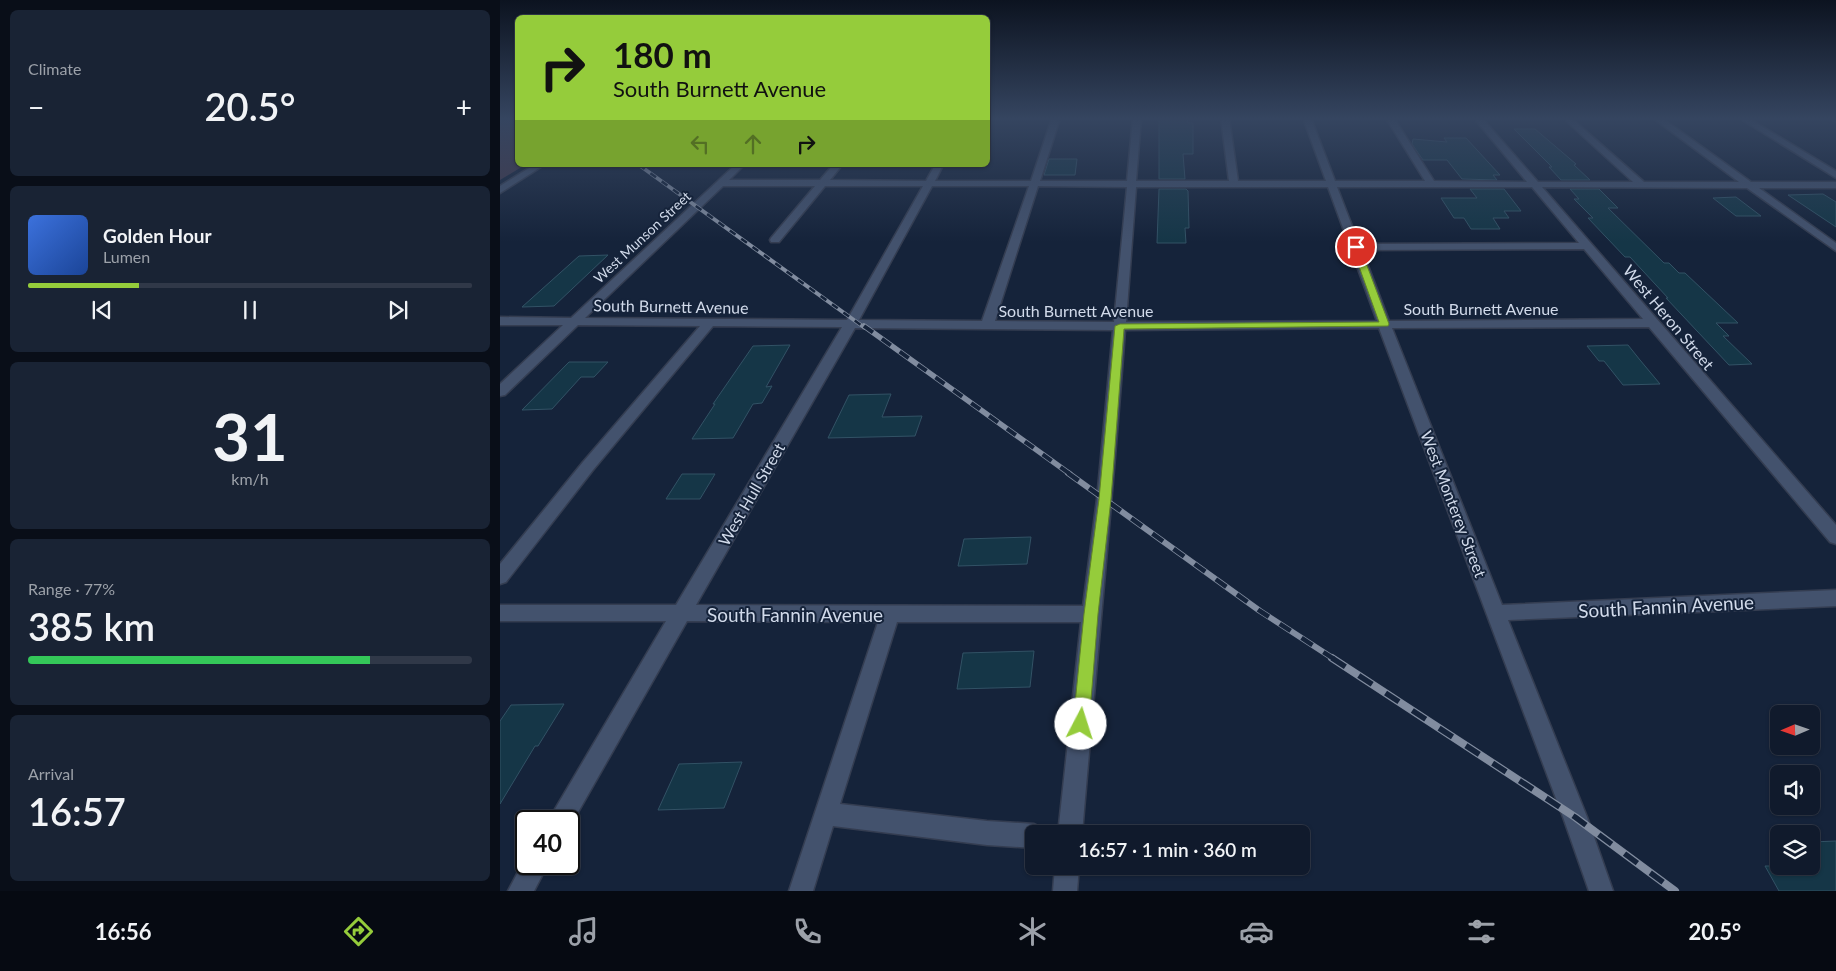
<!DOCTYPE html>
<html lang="en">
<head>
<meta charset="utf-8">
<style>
	:root { --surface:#101a2c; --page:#192334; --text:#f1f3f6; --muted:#9ca1a9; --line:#303848; --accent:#95cc3b }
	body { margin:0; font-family:Lato,sans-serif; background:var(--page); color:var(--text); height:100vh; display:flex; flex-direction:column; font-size:19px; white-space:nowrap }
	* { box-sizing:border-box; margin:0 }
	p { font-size:16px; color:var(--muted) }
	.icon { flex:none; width:28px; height:28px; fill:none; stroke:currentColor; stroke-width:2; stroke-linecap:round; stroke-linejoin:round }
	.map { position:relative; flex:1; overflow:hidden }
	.sheet { display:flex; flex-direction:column; gap:10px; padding:10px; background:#090e18; width:500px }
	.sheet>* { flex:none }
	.top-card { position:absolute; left:15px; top:15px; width:475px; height:152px; border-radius:8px; box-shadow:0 1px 4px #0004,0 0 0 1px var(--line); background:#95cc3b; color:#111; overflow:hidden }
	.needle { width:32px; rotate:268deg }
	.buttons { position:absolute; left:1270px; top:705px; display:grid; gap:10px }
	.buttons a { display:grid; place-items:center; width:50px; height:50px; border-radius:8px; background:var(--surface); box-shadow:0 1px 4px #0004,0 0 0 1px var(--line); font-size:25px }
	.speed { position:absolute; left:15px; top:810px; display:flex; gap:10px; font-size:25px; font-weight:700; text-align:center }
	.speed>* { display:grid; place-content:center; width:65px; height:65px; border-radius:50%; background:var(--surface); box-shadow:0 1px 4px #0004,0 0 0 1px var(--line); line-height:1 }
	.speed .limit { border:2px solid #111; border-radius:8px; background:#fff; color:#111 }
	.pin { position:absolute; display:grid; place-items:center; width:42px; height:42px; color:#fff; margin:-21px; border:2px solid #fff; border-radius:50%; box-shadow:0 1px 5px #0007 }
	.me { position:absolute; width:55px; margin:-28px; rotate:5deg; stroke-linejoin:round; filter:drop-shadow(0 0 4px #0008) }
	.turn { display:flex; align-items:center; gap:18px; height:105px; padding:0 15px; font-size:22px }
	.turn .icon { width:65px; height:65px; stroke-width:2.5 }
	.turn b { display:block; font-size:35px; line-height:42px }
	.lanes { display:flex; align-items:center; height:48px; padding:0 15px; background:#0003; justify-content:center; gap:25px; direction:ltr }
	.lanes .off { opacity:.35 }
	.big { font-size:38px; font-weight:600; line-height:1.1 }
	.sheet .card { flex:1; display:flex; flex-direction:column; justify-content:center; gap:8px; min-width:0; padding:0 18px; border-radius:8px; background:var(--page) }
	.sheet .dial { align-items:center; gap:0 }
	.dial b { font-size:65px; line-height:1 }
	.song { display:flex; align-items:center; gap:15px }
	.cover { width:60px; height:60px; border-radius:8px; background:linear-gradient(135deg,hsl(220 70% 55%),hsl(220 70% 35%)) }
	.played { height:5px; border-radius:2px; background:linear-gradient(90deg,var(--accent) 25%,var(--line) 25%) }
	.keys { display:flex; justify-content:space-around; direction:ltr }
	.heat { display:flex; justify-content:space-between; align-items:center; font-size:28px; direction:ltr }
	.charge { height:8px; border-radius:4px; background:linear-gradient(90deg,#34c759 77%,var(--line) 0) }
	.trip { position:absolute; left:525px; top:825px; width:285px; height:50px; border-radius:8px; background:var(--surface); box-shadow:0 1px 4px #0004,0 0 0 1px var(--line); font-weight:600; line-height:50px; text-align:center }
	.tabs { display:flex; height:80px; justify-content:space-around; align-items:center; background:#060a12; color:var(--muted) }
	.tabs .icon { width:35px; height:35px }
	.tabs .active { color:var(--accent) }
	.tabs b { font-size:22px; color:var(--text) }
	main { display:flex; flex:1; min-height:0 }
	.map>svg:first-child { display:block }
	.green { fill:#44384a }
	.building { fill:#153647; stroke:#325265 }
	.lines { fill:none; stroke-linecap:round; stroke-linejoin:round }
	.minor-casing { stroke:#343d51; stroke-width:3 }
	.minor { fill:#43526d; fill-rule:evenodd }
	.rail-far3-casing { stroke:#818c9f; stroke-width:4 }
	.rail-far2-casing { stroke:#818c9f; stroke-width:5.5 }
	.rail-far1-casing { stroke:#818c9f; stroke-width:6 }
	.rail-casing { stroke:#818c9f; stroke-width:8 }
	.rail-far3 { stroke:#15233a; stroke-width:2.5; stroke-dasharray:7; stroke-linecap:butt }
	.rail-far2 { stroke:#15233a; stroke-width:4; stroke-dasharray:11; stroke-linecap:butt }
	.rail-far1 { stroke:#15233a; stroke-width:4.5; stroke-dasharray:13; stroke-linecap:butt }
	.rail { stroke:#15233a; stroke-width:5.5; stroke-dasharray:16; stroke-linecap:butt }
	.route { fill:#95cc3b; stroke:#618526 }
	.labels { text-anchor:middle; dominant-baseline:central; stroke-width:4; stroke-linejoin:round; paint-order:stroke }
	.far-street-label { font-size:14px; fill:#d1daea; stroke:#15233a }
	.street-label { font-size:16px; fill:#d1daea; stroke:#15233a }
	.near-street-label { font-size:19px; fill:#d1daea; stroke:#15233a }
</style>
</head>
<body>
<main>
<section class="sheet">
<div class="card"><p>Climate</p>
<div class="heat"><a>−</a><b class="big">20.5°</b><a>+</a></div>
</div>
<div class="card">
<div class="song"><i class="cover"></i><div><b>Golden Hour</b><p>Lumen</p></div></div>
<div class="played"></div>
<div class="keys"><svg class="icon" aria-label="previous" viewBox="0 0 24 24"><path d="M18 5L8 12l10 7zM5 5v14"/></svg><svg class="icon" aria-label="pause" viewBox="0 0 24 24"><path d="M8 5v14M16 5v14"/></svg><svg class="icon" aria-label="next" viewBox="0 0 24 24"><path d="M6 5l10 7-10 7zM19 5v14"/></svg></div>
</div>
<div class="card dial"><b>31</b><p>km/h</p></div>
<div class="card"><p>Range · 77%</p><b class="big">385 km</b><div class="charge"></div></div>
<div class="card"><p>Arrival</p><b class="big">16:57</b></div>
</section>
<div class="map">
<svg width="1336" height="891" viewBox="0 0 1336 891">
	<rect width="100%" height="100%" fill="#15233a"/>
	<!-- green -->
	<path class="green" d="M 0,118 L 17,118 L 18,165 L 25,165 L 0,180 Z"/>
	<!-- building -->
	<g class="building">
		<path d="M 659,118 L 687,118 L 688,123 L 693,123 L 693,154 L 683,154 L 685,179 L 659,179 Z"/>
		<path d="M 1014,129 L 1035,129 L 1076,164 L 1074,165 L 1090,180 L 1061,180 L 1049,167 L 1052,167 Z"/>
		<path d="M 944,138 L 966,138 L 1000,175 L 993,175 L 997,180 L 962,179 L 947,160 L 923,160 L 912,144 L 913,139 L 947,142 Z"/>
		<path d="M 549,159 L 577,159 L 575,175 L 544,175 Z"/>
		<path d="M 659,189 L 686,189 L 688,191 L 689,228 L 685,228 L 686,243 L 657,243 Z"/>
		<path d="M 970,189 L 1004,189 L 1021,211 L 1004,211 L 1009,218 L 993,218 L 1000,229 L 971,229 L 964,218 L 954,218 L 941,198 L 977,198 Z"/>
		<path d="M 1070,189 L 1099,189 L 1118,208 L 1108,208 L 1164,263 L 1169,263 L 1179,273 L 1185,273 L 1238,323 L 1216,323 L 1229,336 L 1223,336 L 1252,364 L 1229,365 L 1166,298 L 1168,298 L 1130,257 L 1125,257 L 1088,218 L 1093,218 L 1074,199 L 1079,199 Z"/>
		<path d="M 1323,194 L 1336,202 L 1336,227 L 1288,195 Z"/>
		<path d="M 1236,197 L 1261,216 L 1236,216 L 1213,198 Z"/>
		<path d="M 108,255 L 54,306 L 22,307 L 79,256 Z"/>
		<path d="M 290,345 L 266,387 L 272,386 L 262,403 L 253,404 L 233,438 L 192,439 L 215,404 L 213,404 L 253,346 Z"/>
		<path d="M 1128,345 L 1140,360 L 1160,384 L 1123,385 L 1104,361 L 1099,361 L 1087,346 Z"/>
		<path d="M 69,362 L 108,362 L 94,377 L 81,377 L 52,409 L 22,410 Z"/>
		<path d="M 391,394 L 382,417 L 422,416 L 415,436 L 328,438 L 349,395 Z"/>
		<path d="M 182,474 L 215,474 L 200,499 L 166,499 Z"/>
		<path d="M 531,537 L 527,564 L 458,566 L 464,539 Z"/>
		<path d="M 534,651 L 530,687 L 457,689 L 463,653 Z"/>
		<path d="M 64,704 L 38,746 L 35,746 L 0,804 L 0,721 L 11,705 Z"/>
		<path d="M 242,762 L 224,808 L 158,810 L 179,764 Z"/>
		<path d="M 1336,841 L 1336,891 L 1279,891 L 1265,866 L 1311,866 L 1311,842 Z"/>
	</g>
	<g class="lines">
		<defs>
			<g id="minor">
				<path d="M 552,118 L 560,118 L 540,181 L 627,181 L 633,118 L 641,118 L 636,181 L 729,181 L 721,118 L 729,118 L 738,181 L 826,181 L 803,118 L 811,118 L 835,181 L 925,181 L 886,118 L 894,118 L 934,181 L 1027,182 L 974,118 L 982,118 L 1038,182 L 1133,182 L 1063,118 L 1071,118 L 1144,182 L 1239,182 L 1153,118 L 1162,118 L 1251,182 L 1336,182 L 1336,188 L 1259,188 L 1336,243 L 1336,251 L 1247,188 L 1042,187 L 1336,525 L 1336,544 L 1330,542 L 1149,327 L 892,328 L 1002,605 L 1336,590 L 1336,606 L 1008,620 L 1087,817 L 1113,891 L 1089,891 L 1063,817 L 879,328 L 625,330 C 613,498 596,666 582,834 L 558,834 L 581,622 L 397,622 L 340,804 L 487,821 L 534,824 L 542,828 L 545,834 L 534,834 L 534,848 L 487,845 L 333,826 L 313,891 L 289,891 L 378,622 L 187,621 L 69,828 L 69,821 L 48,821 L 166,621 L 0,621 L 0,605 L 176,605 L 342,327 L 213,326 L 93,470 L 6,582 L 0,584 L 0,564 L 83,462 L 200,326 L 78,325 L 5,395 L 0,396 L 0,384 L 63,325 L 0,325 L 0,317 L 71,318 L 235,165 L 244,165 L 229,180 L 320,180 L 333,165 L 342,165 L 330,180 L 426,181 L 435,165 L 443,165 L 435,181 L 531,181 ZM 223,186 L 315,186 L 271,238 L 270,240 L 271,242 L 279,242 L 325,186 L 423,186 L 347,320 L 85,318 ZM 432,186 L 529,186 L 482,321 L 359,320 ZM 538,186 L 627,187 L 614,322 L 495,321 ZM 636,187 L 828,187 L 877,321 L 626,322 ZM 837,187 L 1032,187 L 1079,243 L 859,244 ZM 1084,249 L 1143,319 L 889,321 L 862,250 ZM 355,328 L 613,330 L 597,499 L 583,606 L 196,605 Z"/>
				<path d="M 1239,118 L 1248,118 L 1336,171 L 1336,178 Z"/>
				<path d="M 1329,118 L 1336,118 L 1336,121 Z"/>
				<path d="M 34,165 L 44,165 L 0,193 L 0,186 Z"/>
				<path d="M 26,857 L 26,864 L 48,864 L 34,891 L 8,891 Z"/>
				<path d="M 555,866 L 579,866 L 577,891 L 553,891 Z"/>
			</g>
		</defs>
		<!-- minor casing -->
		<use href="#minor" class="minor-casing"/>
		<!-- minor -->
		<use href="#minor" class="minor"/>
		<defs>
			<path id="rail-far3" d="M 139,165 L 365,328"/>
			<path id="rail-far2" d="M 364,326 L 570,474"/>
			<path id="rail-far1" d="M 568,473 L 760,611 L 834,659"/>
			<path id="rail" d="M 832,658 L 1075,817 L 1175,891"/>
		</defs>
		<!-- rail-far3 casing -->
		<use href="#rail-far3" class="rail-far3-casing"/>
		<!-- rail-far2 casing -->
		<use href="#rail-far2" class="rail-far2-casing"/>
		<!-- rail-far1 casing -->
		<use href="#rail-far1" class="rail-far1-casing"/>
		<!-- rail casing -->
		<use href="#rail" class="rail-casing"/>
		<!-- rail-far3 -->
		<use href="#rail-far3" class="rail-far3"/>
		<!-- rail-far2 -->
		<use href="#rail-far2" class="rail-far2"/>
		<!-- rail-far1 -->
		<use href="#rail-far1" class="rail-far1"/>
		<!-- rail -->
		<use href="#rail" class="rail"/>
	</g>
	<!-- sky -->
	<linearGradient id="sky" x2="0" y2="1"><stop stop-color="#0c1320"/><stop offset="0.49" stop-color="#354560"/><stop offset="1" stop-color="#354560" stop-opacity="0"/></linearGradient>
	<rect width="1336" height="242" fill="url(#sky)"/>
	<!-- route -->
	<path class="route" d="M 853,245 L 860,247 L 889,324 L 888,326 L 624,329 L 611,499 L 598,614 L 589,724 L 586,729 L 581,732 L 575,729 L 573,724 L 584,614 L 599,499 L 615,326 L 620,324 L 879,322 L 852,247 Z"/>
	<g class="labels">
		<!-- far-street labels -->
		<g class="far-street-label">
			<text transform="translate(142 237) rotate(-43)">West Munson Street</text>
		</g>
		<!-- street labels -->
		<g class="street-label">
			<text transform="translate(171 306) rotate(1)">South Burnett Avenue</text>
			<text x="981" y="308">South Burnett Avenue</text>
			<text x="576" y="310">South Burnett Avenue</text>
			<text transform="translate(1169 317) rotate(50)">West Heron Street</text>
			<text transform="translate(251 494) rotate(-60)">West Hull Street</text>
			<text transform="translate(954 504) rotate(69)">West Monterey Street</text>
		</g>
		<!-- near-street labels -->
		<g class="near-street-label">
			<text transform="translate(1166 606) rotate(-3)">South Fannin Avenue</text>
			<text x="295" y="614">South Fannin Avenue</text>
		</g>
	</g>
</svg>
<div class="buttons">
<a><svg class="needle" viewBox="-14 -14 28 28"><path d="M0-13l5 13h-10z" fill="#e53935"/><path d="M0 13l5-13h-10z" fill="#9ca1a9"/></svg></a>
<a><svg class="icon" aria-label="sound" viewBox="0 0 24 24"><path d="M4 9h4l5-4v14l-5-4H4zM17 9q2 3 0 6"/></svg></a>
<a><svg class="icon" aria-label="layers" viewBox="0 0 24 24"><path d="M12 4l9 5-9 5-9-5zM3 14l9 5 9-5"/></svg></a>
</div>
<div class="speed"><div class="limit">40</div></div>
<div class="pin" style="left:856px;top:247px;background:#d93025"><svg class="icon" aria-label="arrive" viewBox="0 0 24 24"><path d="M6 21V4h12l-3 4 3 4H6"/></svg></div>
<svg class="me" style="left:581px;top:724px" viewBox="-20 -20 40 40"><circle r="19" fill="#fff"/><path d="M0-13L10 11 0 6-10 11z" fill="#95cc3b"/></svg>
<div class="trip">16:57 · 1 min · 360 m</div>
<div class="top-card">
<div class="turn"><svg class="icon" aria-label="right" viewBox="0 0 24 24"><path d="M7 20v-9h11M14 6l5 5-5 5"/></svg><div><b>180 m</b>South Burnett Avenue</div></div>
<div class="lanes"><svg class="icon off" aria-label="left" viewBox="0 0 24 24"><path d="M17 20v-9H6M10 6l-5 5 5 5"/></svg><svg class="icon off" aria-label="ahead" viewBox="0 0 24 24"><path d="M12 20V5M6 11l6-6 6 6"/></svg><svg class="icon" aria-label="right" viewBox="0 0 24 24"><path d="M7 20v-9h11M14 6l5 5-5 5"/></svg></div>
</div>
</div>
</main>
<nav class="tabs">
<b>16:56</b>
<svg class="icon active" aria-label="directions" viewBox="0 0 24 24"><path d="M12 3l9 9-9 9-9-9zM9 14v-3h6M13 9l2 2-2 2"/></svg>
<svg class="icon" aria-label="music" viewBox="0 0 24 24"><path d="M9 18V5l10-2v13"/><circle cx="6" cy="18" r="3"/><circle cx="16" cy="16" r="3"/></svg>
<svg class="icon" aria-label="phone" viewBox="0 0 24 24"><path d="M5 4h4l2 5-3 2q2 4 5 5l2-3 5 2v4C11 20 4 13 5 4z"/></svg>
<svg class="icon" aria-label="climate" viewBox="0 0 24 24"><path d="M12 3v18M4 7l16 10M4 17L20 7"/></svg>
<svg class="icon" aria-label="car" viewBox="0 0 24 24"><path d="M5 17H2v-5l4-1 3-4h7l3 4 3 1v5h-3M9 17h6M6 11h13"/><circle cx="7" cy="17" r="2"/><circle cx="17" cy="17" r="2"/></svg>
<svg class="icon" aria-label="filters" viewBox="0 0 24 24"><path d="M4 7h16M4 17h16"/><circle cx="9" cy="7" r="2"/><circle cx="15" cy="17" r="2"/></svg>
<b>20.5°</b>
</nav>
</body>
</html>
